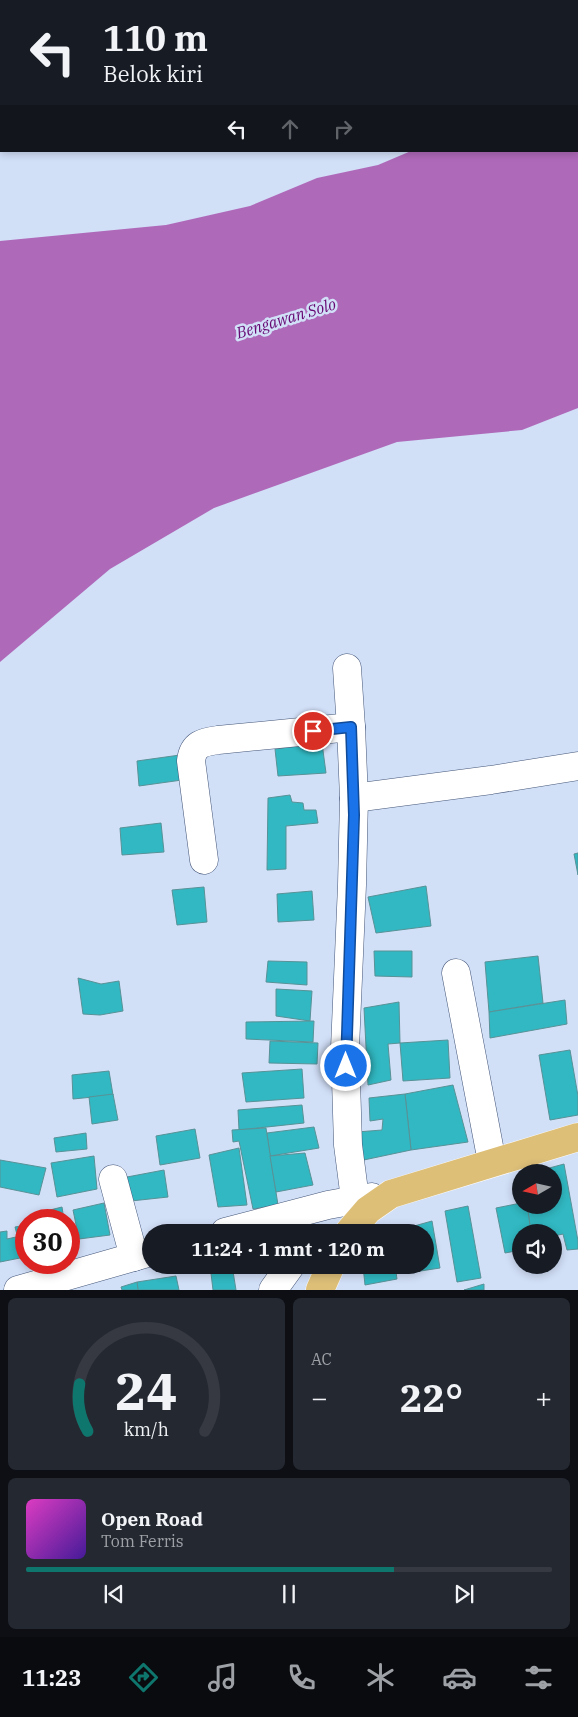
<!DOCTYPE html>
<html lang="id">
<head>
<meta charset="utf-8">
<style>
	:root { --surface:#171b24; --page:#242831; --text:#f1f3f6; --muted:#9ea1a6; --line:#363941; --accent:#0f766e }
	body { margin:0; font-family:"IBM Plex Serif",serif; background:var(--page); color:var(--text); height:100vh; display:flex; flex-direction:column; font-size:19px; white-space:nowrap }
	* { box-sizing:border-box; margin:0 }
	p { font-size:16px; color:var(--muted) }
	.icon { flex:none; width:28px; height:28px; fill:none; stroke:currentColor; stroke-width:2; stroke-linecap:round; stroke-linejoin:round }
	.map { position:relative; height:1290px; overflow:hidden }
	.side { display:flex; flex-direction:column; gap:8px; padding:8px; background:#0d0f14; flex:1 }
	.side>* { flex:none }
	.banner { position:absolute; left:0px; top:0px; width:579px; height:152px; box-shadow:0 2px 8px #0003; background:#171b24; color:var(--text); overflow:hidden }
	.needle { width:32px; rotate:261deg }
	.controls { position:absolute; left:512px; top:1164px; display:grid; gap:10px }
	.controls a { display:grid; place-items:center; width:50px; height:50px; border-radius:50%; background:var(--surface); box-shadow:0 2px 8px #0003; font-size:25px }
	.speed { position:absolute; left:15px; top:1209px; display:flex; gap:10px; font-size:25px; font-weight:700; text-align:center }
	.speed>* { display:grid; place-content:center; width:65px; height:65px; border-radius:50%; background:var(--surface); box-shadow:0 2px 8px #0003; line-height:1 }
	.speed .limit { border:8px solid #d22; background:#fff; color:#111 }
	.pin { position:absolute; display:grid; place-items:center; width:42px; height:42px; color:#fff; margin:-21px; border:2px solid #fff; border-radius:50%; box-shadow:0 1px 5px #0007 }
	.me { position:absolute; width:55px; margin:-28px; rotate:0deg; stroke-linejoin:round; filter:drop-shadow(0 0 4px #0008) }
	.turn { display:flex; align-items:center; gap:18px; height:105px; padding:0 20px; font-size:22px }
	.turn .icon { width:65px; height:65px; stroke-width:2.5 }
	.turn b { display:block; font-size:35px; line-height:42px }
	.lanes { display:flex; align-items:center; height:48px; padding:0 20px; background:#0003; justify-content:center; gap:25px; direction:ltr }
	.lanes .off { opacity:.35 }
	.big { font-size:38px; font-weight:800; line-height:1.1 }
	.side .tile { flex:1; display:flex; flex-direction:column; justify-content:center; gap:8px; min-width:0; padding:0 18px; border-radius:8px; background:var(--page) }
	.side .dial { align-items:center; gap:0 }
	.dial svg { height:130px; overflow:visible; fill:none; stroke:var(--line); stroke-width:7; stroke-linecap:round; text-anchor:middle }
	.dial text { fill:var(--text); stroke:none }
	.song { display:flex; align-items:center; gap:15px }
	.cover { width:60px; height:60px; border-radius:8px; background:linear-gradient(135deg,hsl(310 70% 55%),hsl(260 70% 35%)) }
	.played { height:5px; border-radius:2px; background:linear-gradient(90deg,var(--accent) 70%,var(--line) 70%) }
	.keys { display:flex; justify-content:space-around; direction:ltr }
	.heat { display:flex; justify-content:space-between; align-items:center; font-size:28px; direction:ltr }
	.side .tiles { flex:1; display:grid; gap:8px; grid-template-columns:1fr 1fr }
	.tile:last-child { grid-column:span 2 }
	.trip { position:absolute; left:142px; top:1224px; width:292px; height:50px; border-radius:25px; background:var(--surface); box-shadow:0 2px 8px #0003; font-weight:800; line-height:50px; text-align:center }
	.tab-bar { display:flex; height:80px; justify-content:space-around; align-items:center; background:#090b0e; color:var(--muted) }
	.tab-bar .icon { width:35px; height:35px }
	.tab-bar .on { color:var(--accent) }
	.tab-bar b { font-size:22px; color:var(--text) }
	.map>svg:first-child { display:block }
	.water { fill:#af69b9 }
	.building { fill:#31b8c2; stroke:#589297 }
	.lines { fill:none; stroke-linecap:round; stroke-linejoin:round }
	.minor-casing { stroke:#445678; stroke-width:29 }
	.major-casing { stroke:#fff; stroke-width:29 }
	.minor { stroke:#fff; stroke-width:28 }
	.major { stroke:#ddbf78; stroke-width:28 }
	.route-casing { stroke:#114b97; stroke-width:12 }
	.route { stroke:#1a73e8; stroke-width:9 }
	.labels { text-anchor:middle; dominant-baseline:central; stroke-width:5; stroke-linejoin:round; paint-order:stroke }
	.water-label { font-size:16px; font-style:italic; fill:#670872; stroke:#d1dff7 }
</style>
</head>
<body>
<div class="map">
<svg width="578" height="1290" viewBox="0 0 578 1290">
	<rect width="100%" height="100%" fill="#d1dff7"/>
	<!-- water -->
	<path class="water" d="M 542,0 L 578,0 L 578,408 L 522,430 L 397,442 L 214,508 L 110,569 L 0,662 L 0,241 L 166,225 L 250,206 L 317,178 L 378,165 L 411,151 L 578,151 L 578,1 L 541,1 Z"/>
	<!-- building -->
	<g class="building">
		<path d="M 358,0 L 391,0 L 392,1 L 347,1 Z"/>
		<rect x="0" y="42" width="1" height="66"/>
		<path d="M 322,743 L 326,773 L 278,776 L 275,749 Z"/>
		<path d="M 180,755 L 182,780 L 139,786 L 137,761 Z"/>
		<path d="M 290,795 L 292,802 L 303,803 L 304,810 L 316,810 L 318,823 L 286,826 L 286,869 L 267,870 L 268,798 Z"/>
		<path d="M 161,823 L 164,852 L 122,855 L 120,828 Z"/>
		<path d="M 578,853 L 578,875 L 574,854 Z"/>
		<path d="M 426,886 L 431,926 L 376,933 L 368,897 Z"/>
		<path d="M 204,887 L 207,922 L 177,925 L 172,890 Z"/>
		<path d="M 312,891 L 314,920 L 278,922 L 277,894 Z"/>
		<path d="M 374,951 L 412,951 L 412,977 L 375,976 Z"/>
		<path d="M 538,956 L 543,1003 L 489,1012 L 485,962 Z"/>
		<path d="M 268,961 L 307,962 L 307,985 L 266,982 Z"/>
		<path d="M 78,978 L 101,984 L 119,981 L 123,1011 L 100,1015 L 83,1014 Z"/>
		<path d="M 276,989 L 312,991 L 310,1021 L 276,1016 Z"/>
		<path d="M 565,1000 L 567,1024 L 490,1038 L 489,1012 Z"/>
		<path d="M 399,1002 L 400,1043 L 388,1044 L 391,1080 L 368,1085 L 364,1008 Z"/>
		<path d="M 314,1021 L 313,1042 L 246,1039 L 246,1022 Z"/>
		<path d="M 448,1040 L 450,1078 L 403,1081 L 400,1043 Z"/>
		<path d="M 270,1041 L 318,1043 L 317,1064 L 269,1063 Z"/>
		<path d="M 570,1050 L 578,1096 L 578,1115 L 550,1120 L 539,1055 Z"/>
		<path d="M 302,1069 L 304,1098 L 246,1102 L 242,1073 Z"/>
		<path d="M 109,1071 L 113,1095 L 73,1099 L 72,1075 Z"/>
		<path d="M 453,1085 L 468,1142 L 411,1150 L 405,1094 Z"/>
		<path d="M 113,1094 L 118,1120 L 92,1124 L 89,1097 Z"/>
		<path d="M 405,1094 L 411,1150 L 359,1161 L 357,1132 L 382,1130 L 383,1119 L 370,1121 L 369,1098 Z"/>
		<path d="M 302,1105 L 304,1123 L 239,1130 L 238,1110 Z"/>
		<path d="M 314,1127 L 319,1148 L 270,1156 L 267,1133 Z"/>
		<path d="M 266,1128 L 278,1205 L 253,1209 L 239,1141 L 233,1142 L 232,1130 Z"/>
		<path d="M 195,1129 L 200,1158 L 160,1165 L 156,1136 Z"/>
		<path d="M 86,1133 L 87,1149 L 56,1152 L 54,1138 Z"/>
		<path d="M 239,1148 L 247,1205 L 218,1207 L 209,1155 Z"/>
		<path d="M 305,1153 L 313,1185 L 276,1192 L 270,1156 Z"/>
		<path d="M 94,1156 L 97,1189 L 57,1197 L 51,1163 Z"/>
		<path d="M 0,1160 L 46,1168 L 39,1195 L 0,1187 Z"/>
		<path d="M 564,1164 L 578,1241 L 578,1249 L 567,1250 L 563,1234 L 554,1236 L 554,1232 L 531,1232 L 527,1205 L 554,1205 L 554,1172 L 542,1172 L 542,1170 Z"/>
		<path d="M 164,1170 L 168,1197 L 131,1201 L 127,1177 Z"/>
		<path d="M 104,1203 L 110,1235 L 79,1239 L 73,1210 Z"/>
		<path d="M 521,1203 L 521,1205 L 527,1205 L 531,1232 L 521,1232 L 521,1250 L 505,1253 L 496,1208 Z"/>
		<path d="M 468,1206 L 481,1278 L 457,1282 L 445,1211 Z"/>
		<path d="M 62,1207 L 64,1220 L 38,1220 L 38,1213 Z"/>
		<path d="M 432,1221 L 440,1268 L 414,1272 L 413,1265 L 426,1265 L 426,1232 L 407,1232 L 407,1228 Z"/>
		<path d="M 26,1225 L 26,1256 L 23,1257 L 15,1227 Z"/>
		<path d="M 388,1227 L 389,1232 L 372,1232 L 371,1231 Z"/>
		<path d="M 7,1231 L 7,1239 L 16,1237 L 20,1258 L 0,1262 L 0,1232 Z"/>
		<path d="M 210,1265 L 232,1265 L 236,1290 L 213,1290 Z"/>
		<path d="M 395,1265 L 397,1279 L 365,1285 L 363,1266 Z"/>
		<path d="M 176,1276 L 179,1290 L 138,1290 L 137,1282 Z"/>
		<path d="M 137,1282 L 138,1290 L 122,1290 L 121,1287 Z"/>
		<path d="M 484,1284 L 484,1290 L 464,1290 Z"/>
	</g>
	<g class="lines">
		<defs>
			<g id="minor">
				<path d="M 330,0 L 330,1"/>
				<path d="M 62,1 L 69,0"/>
				<path d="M 0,14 L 1,13"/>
				<path d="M 347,668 L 351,727 L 354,798 L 352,885 L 345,1048 L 348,1145 L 355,1199"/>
				<path d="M 354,798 L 491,780 L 578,766"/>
				<path d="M 204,860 L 191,761 C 193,744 203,742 218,740 L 351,727"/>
				<path d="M 456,973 L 492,1162"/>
				<path d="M 113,1179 L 134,1257"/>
				<path d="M 225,1232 L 328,1205 L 372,1197"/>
				<path d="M 18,1290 L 151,1252"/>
				<path d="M 273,1290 L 291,1265"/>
			</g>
			<g id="major">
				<path d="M 349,1232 L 368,1210 L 391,1194 L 578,1137"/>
				<path d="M 320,1290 L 331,1265"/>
			</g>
		</defs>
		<!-- minor casing -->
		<use href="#minor" class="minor-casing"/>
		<!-- major casing -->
		<use href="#major" class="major-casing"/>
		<!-- minor -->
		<use href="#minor" class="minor"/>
		<!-- major -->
		<use href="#major" class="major"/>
	</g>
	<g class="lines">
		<defs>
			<path id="route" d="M 313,731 L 351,727 L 354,815 L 346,1066"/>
		</defs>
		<!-- route casing -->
		<use href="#route" class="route-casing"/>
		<!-- route -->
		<use href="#route" class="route"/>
	</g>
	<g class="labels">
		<!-- water labels -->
		<g class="water-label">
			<text transform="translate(286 318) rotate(-17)">Bengawan Solo</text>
		</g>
	</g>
</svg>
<div class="controls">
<a><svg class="needle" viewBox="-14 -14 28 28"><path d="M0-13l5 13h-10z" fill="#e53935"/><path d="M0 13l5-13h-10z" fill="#9ea1a6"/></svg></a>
<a><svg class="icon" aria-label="sound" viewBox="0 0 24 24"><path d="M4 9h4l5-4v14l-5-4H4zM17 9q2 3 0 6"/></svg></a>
</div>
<div class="speed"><div class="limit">30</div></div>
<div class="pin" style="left:313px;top:731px;background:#d93025"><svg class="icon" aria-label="arrive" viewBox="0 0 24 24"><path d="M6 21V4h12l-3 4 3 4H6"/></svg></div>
<svg class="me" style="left:346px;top:1066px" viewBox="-20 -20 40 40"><circle r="17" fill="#1a73e8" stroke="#fff" stroke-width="3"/><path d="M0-11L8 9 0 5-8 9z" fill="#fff"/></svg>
<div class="trip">11:24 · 1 mnt · 120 m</div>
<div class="banner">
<div class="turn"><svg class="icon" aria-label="left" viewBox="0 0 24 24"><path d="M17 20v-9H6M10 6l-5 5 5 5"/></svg><div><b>110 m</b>Belok kiri</div></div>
<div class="lanes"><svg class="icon" aria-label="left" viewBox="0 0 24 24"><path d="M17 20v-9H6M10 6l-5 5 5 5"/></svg><svg class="icon off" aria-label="ahead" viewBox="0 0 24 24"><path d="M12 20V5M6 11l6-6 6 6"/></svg><svg class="icon off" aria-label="right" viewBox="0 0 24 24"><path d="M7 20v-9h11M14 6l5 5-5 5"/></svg></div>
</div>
</div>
<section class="side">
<div class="tiles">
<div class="tile dial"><svg viewBox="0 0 100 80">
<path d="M14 69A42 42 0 1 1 86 69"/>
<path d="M14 69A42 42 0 0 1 9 40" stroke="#0f766e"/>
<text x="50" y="56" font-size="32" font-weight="700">24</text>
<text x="50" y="72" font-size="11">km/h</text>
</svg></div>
<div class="tile"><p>AC</p>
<div class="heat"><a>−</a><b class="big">22°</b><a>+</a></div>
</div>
<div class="tile">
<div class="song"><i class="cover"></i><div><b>Open Road</b><p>Tom Ferris</p></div></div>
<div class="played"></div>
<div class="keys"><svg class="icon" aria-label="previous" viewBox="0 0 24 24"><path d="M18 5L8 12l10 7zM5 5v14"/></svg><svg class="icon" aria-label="pause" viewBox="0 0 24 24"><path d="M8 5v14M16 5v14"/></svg><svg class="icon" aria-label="next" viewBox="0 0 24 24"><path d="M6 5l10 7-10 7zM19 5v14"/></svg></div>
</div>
</div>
</section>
<nav class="tab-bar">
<b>11:23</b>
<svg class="icon on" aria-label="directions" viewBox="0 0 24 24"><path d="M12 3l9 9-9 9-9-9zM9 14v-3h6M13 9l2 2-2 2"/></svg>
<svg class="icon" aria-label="music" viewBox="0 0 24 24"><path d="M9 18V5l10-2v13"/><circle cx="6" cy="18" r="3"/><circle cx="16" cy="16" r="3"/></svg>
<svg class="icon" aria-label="phone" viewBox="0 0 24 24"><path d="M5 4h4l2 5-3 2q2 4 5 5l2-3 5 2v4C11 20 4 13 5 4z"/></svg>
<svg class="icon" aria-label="climate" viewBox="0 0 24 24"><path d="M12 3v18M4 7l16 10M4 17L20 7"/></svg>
<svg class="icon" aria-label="car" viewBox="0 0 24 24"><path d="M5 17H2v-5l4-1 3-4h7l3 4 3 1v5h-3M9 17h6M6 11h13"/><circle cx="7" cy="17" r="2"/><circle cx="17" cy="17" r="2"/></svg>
<svg class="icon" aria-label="filters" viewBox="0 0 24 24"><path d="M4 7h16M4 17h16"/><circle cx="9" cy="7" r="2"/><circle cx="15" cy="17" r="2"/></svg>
</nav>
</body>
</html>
